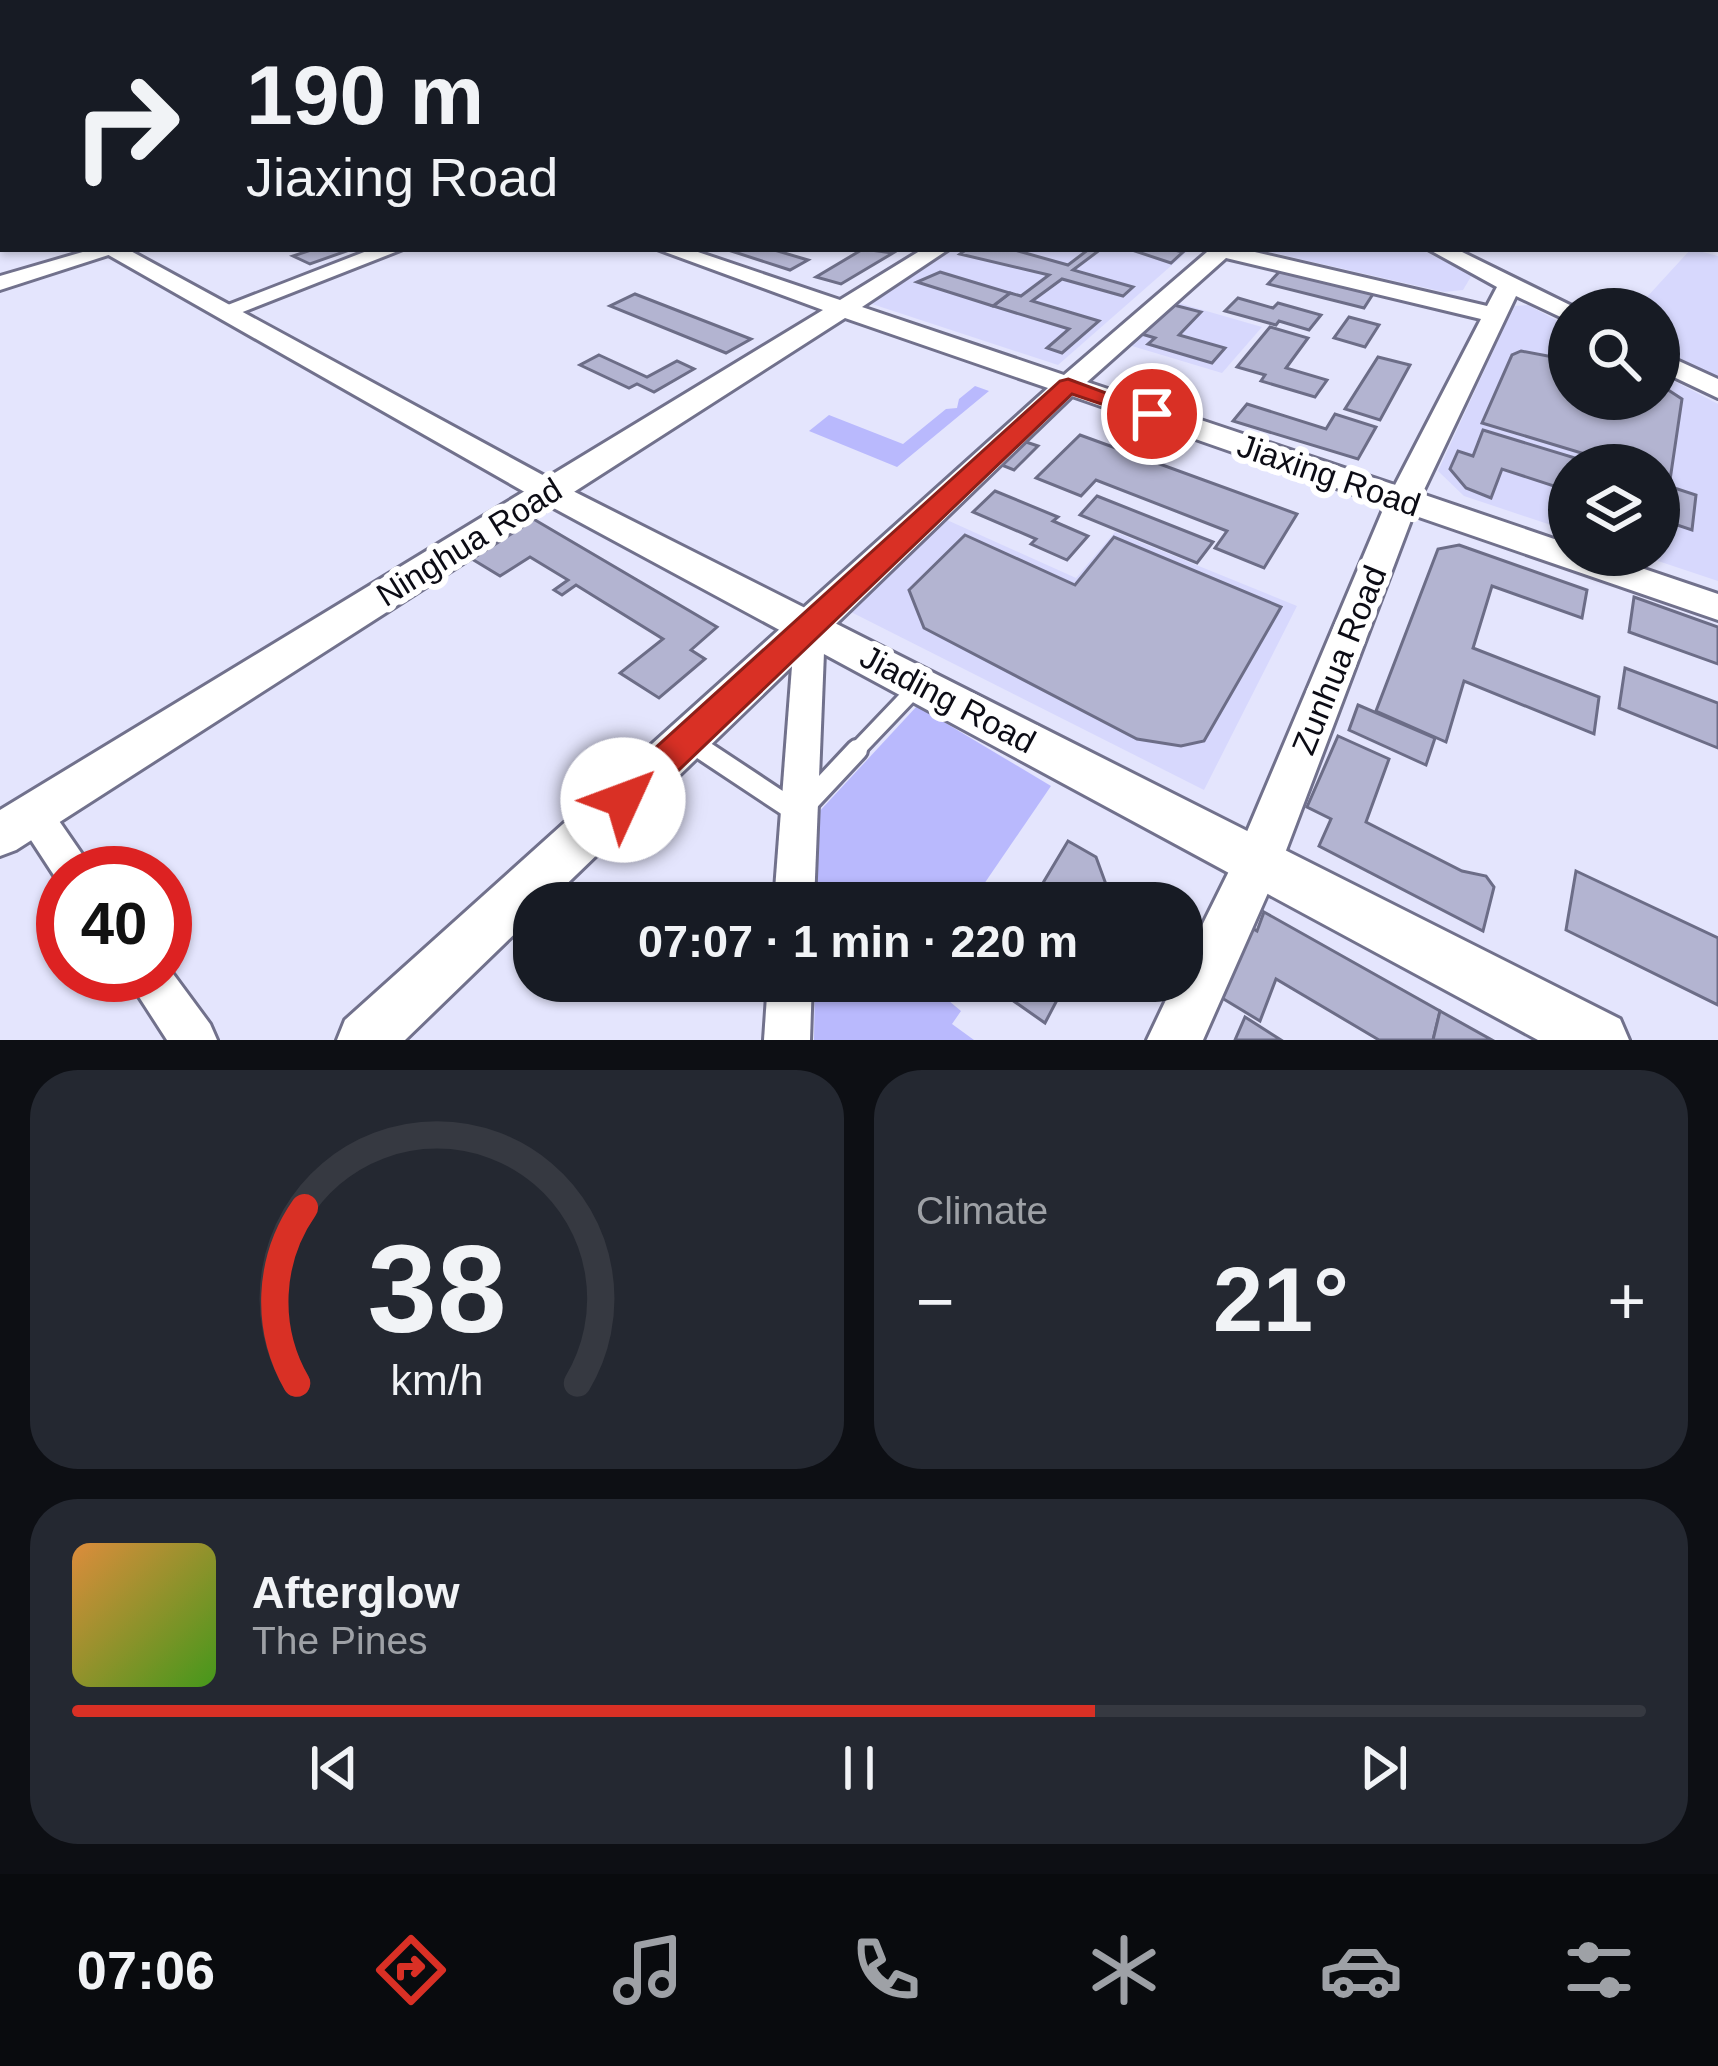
<!DOCTYPE html>
<html lang="en">
<head>
<meta charset="utf-8">
<style>
	:root { --surface:#171b24; --page:#242831; --text:#f1f3f6; --muted:#9ea1a6; --line:#363941; --accent:#d93025 }
	body { margin:0; font-family:Arial,sans-serif; background:var(--page); color:var(--text); height:100vh; display:flex; flex-direction:column; font-size:45px; white-space:nowrap }
	* { box-sizing:border-box; margin:0 }
	p { font-size:39px; color:var(--muted) }
	.icon { flex:none; width:66px; height:66px; fill:none; stroke:currentColor; stroke-width:2; stroke-linecap:round; stroke-linejoin:round }
	.map { position:relative; height:1040px; overflow:hidden }
	.drawer { display:flex; flex-direction:column; gap:30px; padding:30px; background:#0d0f14; flex:1 }
	.drawer>* { flex:none }
	.top-card { position:absolute; left:0px; top:0px; width:1719px; height:252px; box-shadow:0 3px 9px #0004; background:#171b24; color:var(--text); overflow:hidden }
	.tools { position:absolute; left:1548px; top:288px; display:grid; gap:24px }
	.tools a { display:grid; place-items:center; width:132px; height:132px; border-radius:50%; background:var(--surface); box-shadow:0 3px 9px #0004; font-size:60px }
	.speed { position:absolute; left:36px; top:846px; display:flex; gap:24px; font-size:60px; font-weight:700; text-align:center }
	.speed>* { display:grid; place-content:center; width:156px; height:156px; border-radius:50%; background:var(--surface); box-shadow:0 3px 9px #0004; line-height:1 }
	.speed .limit { border:18px solid #d22; background:#fff; color:#111 }
	.pin { position:absolute; display:grid; place-items:center; width:102px; height:102px; color:#fff; margin:-51px; border:6px solid #fff; border-radius:50%; box-shadow:0 3px 12px #0007 }
	.me { position:absolute; width:132px; margin:-66px; rotate:47deg; stroke-linejoin:round; filter:drop-shadow(0 0 9px #0008) }
	.turn { display:flex; align-items:center; gap:42px; height:252px; padding:0 48px; font-size:54px }
	.turn .icon { width:156px; height:156px; stroke-width:2.5 }
	.turn b { display:block; font-size:84px; line-height:102px }
	.big { font-size:90px; font-weight:800; line-height:1.1 }
	.drawer .tile { flex:1; display:flex; flex-direction:column; justify-content:center; gap:18px; min-width:0; padding:0 42px; border-radius:48px; background:var(--page) }
	.drawer .dial { align-items:center; gap:0 }
	.dial svg { height:312px; overflow:visible; fill:none; stroke:var(--line); stroke-width:7; stroke-linecap:round; text-anchor:middle }
	.dial text { fill:var(--text); stroke:none }
	.song { display:flex; align-items:center; gap:36px }
	.cover { width:144px; height:144px; border-radius:18px; background:linear-gradient(135deg,hsl(30 70% 55%),hsl(100 70% 35%)) }
	.played { height:12px; border-radius:6px; background:linear-gradient(90deg,var(--accent) 65%,var(--line) 65%) }
	.keys { display:flex; justify-content:space-around; direction:ltr }
	.heat { display:flex; justify-content:space-between; align-items:center; font-size:66px; direction:ltr }
	.drawer .tiles { flex:1; display:grid; gap:30px; grid-template-columns:1fr 1fr }
	.tile:last-child { grid-column:span 2 }
	.trip { position:absolute; left:513px; top:882px; width:690px; height:120px; border-radius:48px; background:var(--surface); box-shadow:0 3px 9px #0004; font-weight:800; line-height:120px; text-align:center }
	.dock { display:flex; height:192px; justify-content:space-around; align-items:center; background:#090b0e; color:var(--muted) }
	.dock .icon { width:84px; height:84px }
	.dock .selected { color:var(--accent) }
	.dock b { font-size:54px; color:var(--text) }
	.map>svg:first-child { display:block }
	.built { fill:#d7d8fd }
	.green { fill:#b9b9fd }
	.building { fill:#b3b4d1; stroke:#6c6d87; stroke-width:3 }
	.lines { fill:none; stroke-linecap:round; stroke-linejoin:round }
	.service-far1-casing { stroke:#71718c; stroke-width:21 }
	.service-casing { stroke:#71718c; stroke-width:26 }
	.minor-casing { stroke:#71718c; stroke-width:6 }
	.tertiary-casing { stroke:#71718c; stroke-width:6 }
	.secondary-casing { stroke:#71718c; stroke-width:6 }
	.primary-casing { stroke:#fff; stroke-width:6 }
	.service-far1 { stroke:#fff; stroke-width:15 }
	.service { stroke:#fff; stroke-width:20 }
	.minor { fill:#fff; fill-rule:evenodd }
	.tertiary { fill:#fff; fill-rule:evenodd }
	.secondary { fill:#fff; fill-rule:evenodd }
	.primary { fill:#cfcefd; fill-rule:evenodd }
	.route { fill:#d93025; stroke:#8d1f18; stroke-width:3 }
	.labels { text-anchor:middle; dominant-baseline:central; stroke-width:12; stroke-linejoin:round; paint-order:stroke }
	.street-label { font-size:33px; fill:#0c0c15; stroke:#fff }
</style>
</head>
<body>
<div class="map">
<svg width="1718" height="1040" viewBox="0 0 1718 1040">
	<rect width="100%" height="100%" fill="#e4e5fd"/>
	<!-- built -->
	<g class="built">
		<path d="M 954,249 L 1178,249 L 1188,251 L 1058,365 L 869,303 Z"/>
		<path d="M 1256,249 L 1420,249 L 1472,275 L 1463,290 L 1444,292 Z"/>
		<path d="M 1691,249 L 1718,256 L 1718,378 L 1659,348 L 1659,309 L 1636,309 Z"/>
		<path d="M 1168,300 L 1262,327 L 1222,373 L 1122,343 Z"/>
		<path d="M 1528,305 L 1569,327 L 1569,399 L 1659,399 L 1659,373 L 1718,404 L 1718,581 L 1640,555 L 1659,555 L 1659,465 L 1569,465 L 1569,531 L 1464,496 L 1438,471 L 1514,306 Z"/>
		<path d="M 947,520 L 1076,578 L 1115,532 L 1297,606 L 1204,790 L 851,612 Z"/>
	</g>
	<!-- green -->
	<g class="green">
		<path d="M 975,386 L 989,391 L 897,467 L 809,431 L 829,415 L 903,444 L 946,409 L 957,408 L 959,399 Z"/>
		<path d="M 917,706 L 1051,786 L 971,903 L 815,903 L 816,815 Z"/>
		<path d="M 815,981 L 925,981 L 961,1011 L 952,1024 L 974,1040 L 814,1040 Z"/>
	</g>
	<!-- building -->
	<g class="building">
		<path d="M 314,249 L 352,249 L 310,264 L 293,256 Z"/>
		<path d="M 725,249 L 771,249 L 808,260 L 790,270 Z"/>
		<path d="M 863,249 L 893,253 L 841,284 L 816,277 Z"/>
		<path d="M 967,249 L 1011,249 L 1068,265 L 1089,249 L 1101,249 L 1073,270 L 1133,287 L 1123,296 L 1062,279 L 1032,301 L 1099,321 L 1062,353 L 1047,348 L 1069,329 L 993,306 L 1010,293 L 1021,296 L 1049,275 L 960,254 Z"/>
		<path d="M 1129,249 L 1170,249 L 1183,252 L 1171,263 Z"/>
		<path d="M 1280,271 L 1373,294 L 1364,308 L 1268,284 Z"/>
		<path d="M 940,272 L 1010,293 L 993,306 L 917,282 Z"/>
		<path d="M 635,294 L 751,339 L 726,353 L 610,306 Z"/>
		<path d="M 1238,298 L 1273,308 L 1278,303 L 1321,315 L 1309,330 L 1279,321 L 1276,325 L 1225,311 Z"/>
		<path d="M 1166,303 L 1201,312 L 1179,335 L 1225,348 L 1212,363 L 1148,344 L 1155,338 L 1135,332 Z"/>
		<path d="M 1349,317 L 1379,325 L 1365,347 L 1334,338 Z"/>
		<path d="M 1270,327 L 1308,338 L 1286,368 L 1327,380 L 1315,397 L 1261,381 L 1265,375 L 1237,367 Z"/>
		<path d="M 1521,351 L 1569,360 L 1569,399 L 1659,399 L 1659,384 L 1682,399 L 1670,480 L 1659,477 L 1659,465 L 1621,465 L 1482,423 L 1512,355 Z"/>
		<path d="M 599,355 L 647,377 L 677,361 L 694,369 L 654,392 L 637,384 L 629,388 L 580,365 Z"/>
		<path d="M 1378,357 L 1410,365 L 1380,420 L 1345,409 Z"/>
		<path d="M 1247,404 L 1326,429 L 1335,414 L 1376,427 L 1358,459 L 1233,421 Z"/>
		<path d="M 1483,430 L 1598,465 L 1569,465 L 1569,491 L 1502,469 L 1491,498 L 1466,488 L 1450,469 L 1458,451 L 1473,456 Z"/>
		<path d="M 1080,435 L 1297,514 L 1264,568 L 1215,548 L 1227,531 L 1096,480 L 1081,496 L 1036,478 Z"/>
		<path d="M 1023,441 L 1038,446 L 1014,470 L 999,464 Z"/>
		<path d="M 1659,483 L 1696,495 L 1692,530 L 1659,519 Z"/>
		<path d="M 995,491 L 1058,517 L 1053,521 L 1088,536 L 1067,560 L 1031,544 L 1036,539 L 973,512 Z"/>
		<path d="M 1097,496 L 1213,542 L 1197,563 L 1080,515 Z"/>
		<path d="M 530,517 L 717,627 L 691,650 L 705,659 L 659,698 L 620,673 L 663,639 L 576,585 L 562,595 L 554,590 L 568,580 L 530,557 L 500,576 L 467,556 Z"/>
		<path d="M 965,535 L 1075,585 L 1114,537 L 1281,607 L 1204,741 L 1181,746 L 1137,739 L 924,628 L 909,590 Z"/>
		<path d="M 1459,545 L 1587,590 L 1582,618 L 1492,586 L 1473,648 L 1599,697 L 1594,734 L 1464,681 L 1446,742 L 1376,711 L 1438,549 Z"/>
		<path d="M 1634,597 L 1718,627 L 1718,664 L 1629,632 Z"/>
		<path d="M 1625,668 L 1718,703 L 1718,748 L 1619,708 Z"/>
		<path d="M 1358,705 L 1435,738 L 1426,765 L 1349,730 Z"/>
		<path d="M 1338,736 L 1389,759 L 1366,822 L 1462,871 L 1486,876 L 1494,887 L 1483,931 L 1319,846 L 1331,819 L 1307,807 Z"/>
		<path d="M 1068,841 L 1096,857 L 1111,898 L 1108,903 L 1031,903 Z"/>
		<path d="M 1576,871 L 1718,938 L 1718,1005 L 1566,930 Z"/>
		<path d="M 1264,912 L 1440,1011 L 1433,1040 L 1379,1040 L 1276,979 L 1260,1021 L 1212,992 L 1242,922 L 1257,931 Z"/>
		<path d="M 985,981 L 1067,981 L 1045,1023 Z"/>
		<path d="M 1440,1011 L 1492,1040 L 1433,1040 Z"/>
		<path d="M 1245,1017 L 1281,1040 L 1235,1040 Z"/>
	</g>
	<g class="lines">
		<defs>
			<g id="service-far1">
				<path d="M 690,742 L 707,753"/>
				<path d="M 854,753 L 916,688"/>
			</g>
			<path id="service" d="M 703,750 L 798,813 L 857,750"/>
			<g id="minor">
				<path d="M 1716,125 L 1718,126 L 1718,134 L 1716,133 Z"/>
				<rect x="0" y="136" width="3" height="8"/>
				<path d="M 810,616 L 821,619 L 825,627 L 814,903 L 774,903 L 795,627 L 799,619 Z"/>
				<path d="M 33,798 L 46,802 L 95,873 L 63,873 L 61,886 L 14,814 L 20,802 Z"/>
				<path d="M 165,963 L 210,1024 L 217,1040 L 167,1040 L 125,975 L 165,975 Z"/>
				<path d="M 768,981 L 812,981 L 810,1040 L 764,1040 Z"/>
			</g>
			<g id="tertiary">
				<path d="M 93,249 L 127,249 L 0,290 L 0,276 Z"/>
				<path d="M 372,249 L 403,249 L 235,315 L 227,317 L 215,310 Z"/>
				<path d="M 657,249 L 689,249 L 840,300 L 923,249 L 949,249 L 862,307 L 1064,375 L 1207,252 L 1204,249 L 1242,249 L 1487,306 L 1497,287 L 1428,249 L 1456,249 L 1578,309 L 1569,309 L 1569,321 L 1516,296 L 1422,494 L 1569,544 L 1569,555 L 1603,555 L 1718,594 L 1718,620 L 1413,515 L 1282,861 L 1203,1040 L 1147,1040 L 1175,981 L 1182,981 L 1182,966 L 1238,853 L 1385,505 L 1072,396 L 547,903 L 534,903 L 534,915 L 405,1040 L 337,1040 L 345,1020 L 1048,388 L 845,318 L 16,850 L 0,856 L 0,810 L 823,310 ZM 1226,258 L 1481,319 L 1395,485 L 1087,382 Z"/>
				<path d="M 1659,352 L 1718,379 L 1718,398 L 1659,370 Z"/>
			</g>
			<g id="secondary">
				<path d="M 0,188 L 3,189 L 3,201 L 0,200 Z"/>
				<path d="M 98,249 L 127,249 L 561,485 L 1620,1019 L 1629,1040 L 1538,1040 L 537,499 Z"/>
			</g>
			<path id="primary" d="M 3,160 L 3,174 L 0,175 L 0,161 Z"/>
		</defs>
		<!-- service-far1 casing -->
		<use href="#service-far1" class="service-far1-casing"/>
		<!-- service casing -->
		<use href="#service" class="service-casing"/>
		<!-- minor casing -->
		<use href="#minor" class="minor-casing"/>
		<!-- tertiary casing -->
		<use href="#tertiary" class="tertiary-casing"/>
		<!-- secondary casing -->
		<use href="#secondary" class="secondary-casing"/>
		<!-- primary casing -->
		<use href="#primary" class="primary-casing"/>
		<!-- service-far1 -->
		<use href="#service-far1" class="service-far1"/>
		<!-- service -->
		<use href="#service" class="service"/>
		<!-- minor -->
		<use href="#minor" class="minor"/>
		<!-- tertiary -->
		<use href="#tertiary" class="tertiary"/>
		<!-- secondary -->
		<use href="#secondary" class="secondary"/>
		<!-- primary -->
		<use href="#primary" class="primary"/>
	</g>
	<!-- sky -->
	<linearGradient id="sky" x2="0" y2="1"><stop stop-color="#88a8ea"/><stop offset="0.44" stop-color="#f3f3fe"/><stop offset="1" stop-color="#f3f3fe" stop-opacity="0"/></linearGradient>
	<rect width="1718" height="262" fill="url(#sky)"/>
	<!-- route -->
	<path class="route" d="M 1068,379 L 1163,414 L 1152,421 L 1072,394 L 636,811 L 623,816 L 610,811 L 604,800 L 610,789 L 1060,381 Z"/>
	<g class="labels">
		<!-- street labels -->
		<g class="street-label">
			<text transform="translate(1329 475) rotate(19)">Jiaxing Road</text>
			<text transform="translate(469 542) rotate(-32)">Ninghua Road</text>
			<text transform="translate(1339 660) rotate(-68)">Zunhua Road</text>
			<text transform="translate(948 699) rotate(28)">Jiading Road</text>
		</g>
	</g>
</svg>
<div class="tools">
<a><svg class="icon" aria-label="search" viewBox="0 0 24 24"><circle cx="10" cy="10" r="6"/><path d="M15 15l6 6"/></svg></a>
<a><svg class="icon" aria-label="layers" viewBox="0 0 24 24"><path d="M12 4l9 5-9 5-9-5zM3 14l9 5 9-5"/></svg></a>
</div>
<div class="speed"><div class="limit">40</div></div>
<div class="pin" style="left:1152px;top:414px;background:#d93025"><svg class="icon" aria-label="arrive" viewBox="0 0 24 24"><path d="M6 21V4h12l-3 4 3 4H6"/></svg></div>
<svg class="me" style="left:623px;top:800px" viewBox="-20 -20 40 40"><circle r="19" fill="#fff"/><path d="M0-13L10 11 0 6-10 11z" fill="#d93025"/></svg>
<div class="trip">07:07 · 1 min · 220 m</div>
<div class="top-card">
<div class="turn"><svg class="icon" aria-label="right" viewBox="0 0 24 24"><path d="M7 20v-9h11M14 6l5 5-5 5"/></svg><div><b>190 m</b>Jiaxing Road</div></div>
</div>
</div>
<section class="drawer">
<div class="tiles">
<div class="tile dial"><svg viewBox="0 0 100 80">
<path d="M14 69A42 42 0 1 1 86 69"/>
<path d="M14 69A42 42 0 0 1 16 24" stroke="#d93025"/>
<text x="50" y="56" font-size="32" font-weight="700">38</text>
<text x="50" y="72" font-size="11">km/h</text>
</svg></div>
<div class="tile"><p>Climate</p>
<div class="heat"><a>−</a><b class="big">21°</b><a>+</a></div>
</div>
<div class="tile">
<div class="song"><i class="cover"></i><div><b>Afterglow</b><p>The Pines</p></div></div>
<div class="played"></div>
<div class="keys"><svg class="icon" aria-label="previous" viewBox="0 0 24 24"><path d="M18 5L8 12l10 7zM5 5v14"/></svg><svg class="icon" aria-label="pause" viewBox="0 0 24 24"><path d="M8 5v14M16 5v14"/></svg><svg class="icon" aria-label="next" viewBox="0 0 24 24"><path d="M6 5l10 7-10 7zM19 5v14"/></svg></div>
</div>
</div>
</section>
<nav class="dock">
<b>07:06</b>
<svg class="icon selected" aria-label="directions" viewBox="0 0 24 24"><path d="M12 3l9 9-9 9-9-9zM9 14v-3h6M13 9l2 2-2 2"/></svg>
<svg class="icon" aria-label="music" viewBox="0 0 24 24"><path d="M9 18V5l10-2v13"/><circle cx="6" cy="18" r="3"/><circle cx="16" cy="16" r="3"/></svg>
<svg class="icon" aria-label="phone" viewBox="0 0 24 24"><path d="M5 4h4l2 5-3 2q2 4 5 5l2-3 5 2v4C11 20 4 13 5 4z"/></svg>
<svg class="icon" aria-label="climate" viewBox="0 0 24 24"><path d="M12 3v18M4 7l16 10M4 17L20 7"/></svg>
<svg class="icon" aria-label="car" viewBox="0 0 24 24"><path d="M5 17H2v-5l4-1 3-4h7l3 4 3 1v5h-3M9 17h6M6 11h13"/><circle cx="7" cy="17" r="2"/><circle cx="17" cy="17" r="2"/></svg>
<svg class="icon" aria-label="filters" viewBox="0 0 24 24"><path d="M4 7h16M4 17h16"/><circle cx="9" cy="7" r="2"/><circle cx="15" cy="17" r="2"/></svg>
</nav>
</body>
</html>
